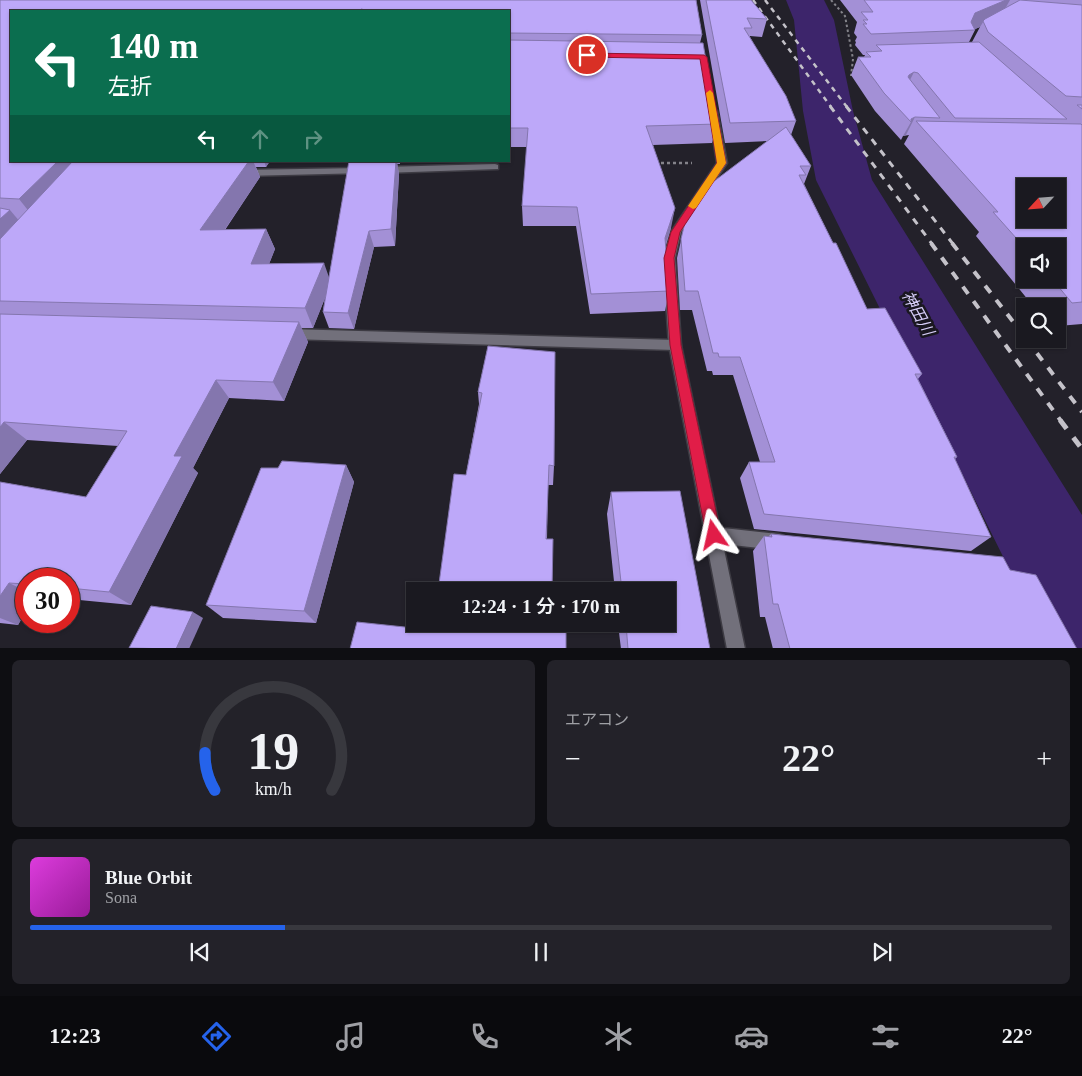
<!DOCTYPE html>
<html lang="ja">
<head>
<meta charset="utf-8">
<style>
	:root { --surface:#1a1920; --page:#232229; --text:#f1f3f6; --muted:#9fa0a5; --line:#38383e; --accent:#2563eb }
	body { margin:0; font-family:"Times New Roman","Noto Sans JP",serif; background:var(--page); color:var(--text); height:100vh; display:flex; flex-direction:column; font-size:19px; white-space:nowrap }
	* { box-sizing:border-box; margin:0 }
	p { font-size:16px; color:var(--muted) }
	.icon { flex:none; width:28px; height:28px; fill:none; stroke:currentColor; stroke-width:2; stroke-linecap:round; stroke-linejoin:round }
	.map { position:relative; height:648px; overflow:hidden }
	.details { display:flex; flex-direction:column; gap:12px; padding:12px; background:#0e0e12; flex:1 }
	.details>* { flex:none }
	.guide { position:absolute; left:10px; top:10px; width:500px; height:152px; border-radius:0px; box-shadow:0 1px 4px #0004,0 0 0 1px var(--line); background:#0b6e4f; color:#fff; overflow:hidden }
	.needle { width:32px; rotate:244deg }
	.fabs { position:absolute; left:1016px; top:178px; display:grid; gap:10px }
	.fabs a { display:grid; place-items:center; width:50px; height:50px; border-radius:0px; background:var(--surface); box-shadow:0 1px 4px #0004,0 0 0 1px var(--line); font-size:25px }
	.speed { position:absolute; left:15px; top:568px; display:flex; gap:10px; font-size:25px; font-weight:700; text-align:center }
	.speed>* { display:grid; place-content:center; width:65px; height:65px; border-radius:50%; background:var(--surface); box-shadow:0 1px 4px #0004,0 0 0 1px var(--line); line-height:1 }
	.speed .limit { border:8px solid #d22; background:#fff; color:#111 }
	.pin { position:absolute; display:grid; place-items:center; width:42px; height:42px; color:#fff; margin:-21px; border:2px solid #fff; border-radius:50%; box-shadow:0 1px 5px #0007 }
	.me { position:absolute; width:55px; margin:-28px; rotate:349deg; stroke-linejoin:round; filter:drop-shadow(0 0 4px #0008) }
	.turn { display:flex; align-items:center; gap:18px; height:105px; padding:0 15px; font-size:22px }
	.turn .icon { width:65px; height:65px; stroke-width:2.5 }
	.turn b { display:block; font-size:35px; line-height:42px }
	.lanes { display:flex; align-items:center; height:48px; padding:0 15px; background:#0003; justify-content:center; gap:25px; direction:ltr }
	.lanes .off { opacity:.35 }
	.big { font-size:38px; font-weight:600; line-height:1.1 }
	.details .card { flex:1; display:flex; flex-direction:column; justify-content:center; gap:8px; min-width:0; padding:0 18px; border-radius:8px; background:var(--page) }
	.details .dial { align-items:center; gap:0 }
	.dial svg { height:130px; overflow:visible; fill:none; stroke:var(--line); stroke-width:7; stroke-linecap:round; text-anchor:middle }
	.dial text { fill:var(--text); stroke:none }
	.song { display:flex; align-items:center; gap:15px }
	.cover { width:60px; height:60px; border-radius:8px; background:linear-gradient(135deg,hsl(300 70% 55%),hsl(300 70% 35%)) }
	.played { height:5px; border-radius:2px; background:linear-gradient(90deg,var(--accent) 25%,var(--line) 25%) }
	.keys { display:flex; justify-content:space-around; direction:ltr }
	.heat { display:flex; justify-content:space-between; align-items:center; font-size:28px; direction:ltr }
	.details .tiles { flex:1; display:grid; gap:12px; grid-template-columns:1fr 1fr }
	.card:last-child { grid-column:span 2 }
	.trip { position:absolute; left:406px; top:582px; width:270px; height:50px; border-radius:0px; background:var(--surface); box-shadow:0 1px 4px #0004,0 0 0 1px var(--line); font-weight:600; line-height:50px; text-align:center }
	.tab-bar { display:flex; height:80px; justify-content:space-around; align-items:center; background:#0a0a0d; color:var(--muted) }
	.tab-bar .icon { width:35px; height:35px }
	.tab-bar .active { color:var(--accent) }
	.tab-bar b { font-size:22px; color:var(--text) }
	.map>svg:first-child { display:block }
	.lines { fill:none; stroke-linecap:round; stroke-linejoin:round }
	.river { fill:#3d256b; fill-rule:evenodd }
	.lane-casing { stroke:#3d3b43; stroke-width:3 }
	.street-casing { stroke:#3d3b43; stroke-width:3 }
	.path-far1 { stroke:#84838a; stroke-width:2; stroke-dasharray:2.5 2.5; stroke-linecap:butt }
	.path { stroke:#84838a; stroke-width:2.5; stroke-dasharray:3 3; stroke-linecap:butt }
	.lane { fill:#72707b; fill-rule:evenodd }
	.street { fill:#72707b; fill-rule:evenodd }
	.rail-far3 { stroke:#c4c2c9; stroke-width:2.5; stroke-dasharray:5 5; stroke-linecap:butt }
	.rail-far2 { stroke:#c4c2c9; stroke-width:3; stroke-dasharray:7 7; stroke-linecap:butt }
	.rail-far1 { stroke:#c4c2c9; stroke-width:4; stroke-dasharray:9 9; stroke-linecap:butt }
	.rail { stroke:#c4c2c9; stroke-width:5; stroke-dasharray:11 11; stroke-linecap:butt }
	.wall { fill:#a390d6; fill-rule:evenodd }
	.shaded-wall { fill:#8476ae }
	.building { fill:#bda8f9; stroke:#8476ae; fill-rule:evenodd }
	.route { fill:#e11d48; stroke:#92132f }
	.slow { fill:#f59e0b }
	.labels { text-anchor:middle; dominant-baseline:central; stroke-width:5; stroke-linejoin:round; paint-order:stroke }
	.water-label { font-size:16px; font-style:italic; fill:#d5ccf6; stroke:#1a1720 }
</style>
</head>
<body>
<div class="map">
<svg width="1082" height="649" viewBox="0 0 1082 649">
	<rect width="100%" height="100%" fill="#23212a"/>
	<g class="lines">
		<!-- river -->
		<path class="river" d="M 786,0 L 824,0 L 834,20 L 853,111 L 872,180 L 1082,515 L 1082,649 L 1061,649 L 1046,643 L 816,180 L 803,111 L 794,20 Z"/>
		<defs>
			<g id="lane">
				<path d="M 288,329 L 675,340 L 680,341 L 681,345 L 680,349 L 675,350 L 288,339 L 284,337 L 282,334 L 284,331 Z"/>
				<path d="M 714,527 L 778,534 L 784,536 L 786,542 L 784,548 L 778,550 L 714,543 L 708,541 L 706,535 L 708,529 Z"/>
			</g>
			<g id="street">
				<path d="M 713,108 L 717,111 L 727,163 L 681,232 L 675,258 L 681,345 L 745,649 L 727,649 L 669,345 L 663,258 L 671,232 L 717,163 L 709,111 Z"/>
				<path d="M 495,164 L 498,165 L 498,169 L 383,173 L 378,170 L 383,167 Z"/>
				<path d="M 363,168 L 368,171 L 366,173 L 243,176 L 238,173 L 243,170 Z"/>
			</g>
		</defs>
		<!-- lane casing -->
		<use href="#lane" class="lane-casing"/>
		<!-- street casing -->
		<use href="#street" class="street-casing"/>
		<!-- path-far1 -->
		<path class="path-far1" d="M 831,0 L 845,16 L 853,59 L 851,76"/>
		<!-- path -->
		<path class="path" d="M 655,163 L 692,163"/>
		<!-- lane -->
		<use href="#lane" class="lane"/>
		<!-- street -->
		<use href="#street" class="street"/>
		<!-- rail-far3 -->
		<g class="rail-far3">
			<path d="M 753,0 L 831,107"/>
			<path d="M 765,0 L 847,107"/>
		</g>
		<!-- rail-far2 -->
		<g class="rail-far2">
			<path d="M 830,106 L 932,244"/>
			<path d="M 846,106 L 953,244"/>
		</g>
		<!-- rail-far1 -->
		<g class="rail-far1">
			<path d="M 931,243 L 1061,421"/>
			<path d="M 952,243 L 1025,337"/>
			<path d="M 1026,339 L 1082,412"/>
		</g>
		<!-- rail -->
		<path class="rail" d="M 1060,420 L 1082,449"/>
	</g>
	<!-- wall -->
	<g class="wall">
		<path d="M 0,0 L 696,0 L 702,35 L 700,43 L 717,124 L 712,143 L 653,145 L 671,228 L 666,245 L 669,291 L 665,311 L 590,314 L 576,226 L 523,226 L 522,206 L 527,147 L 509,147 L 509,11 L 11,11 L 11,161 L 270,161 L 266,167 L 256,167 L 260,177 L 225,230 L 266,229 L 275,249 L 269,264 L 329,277 L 349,161 L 400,161 L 400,164 L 397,164 L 399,174 L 395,246 L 374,247 L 354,329 L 329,328 L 323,312 L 325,298 L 313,328 L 301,328 L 308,342 L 284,401 L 229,398 L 193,468 L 198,473 L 131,605 L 69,599 L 69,579 L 26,579 L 26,611 L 18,625 L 0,623 L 0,482 L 86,497 L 118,446 L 27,440 L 0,474 Z"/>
		<path d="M 700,0 L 751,0 L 767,19 L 762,37 L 750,36 L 750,37 L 796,121 L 791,135 L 811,166 L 804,184 L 833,243 L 867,309 L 922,374 L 918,379 L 957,457 L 955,459 L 991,537 L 971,551 L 754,529 L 740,478 L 749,462 L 760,462 L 733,375 L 713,375 L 712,371 L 707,371 L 692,310 L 680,310 L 677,258 L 687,214 L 767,141 L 725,143 Z"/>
		<path d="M 840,0 L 1082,0 L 1082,324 L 1058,326 L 1058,306 L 1033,306 L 976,236 L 979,232 L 904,144 L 909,135 L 903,136 L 901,140 L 875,111 L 851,75 L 858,57 L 864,57 L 865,55 L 863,55 L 855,45 L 856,42 L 855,41 L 857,37 L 854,33 L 857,22 ZM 980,27 L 972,42 L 969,42 L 975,30 L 975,29 ZM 1025,246 L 1058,279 L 1025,279 Z"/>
		<path d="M 488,346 L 554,466 L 553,485 L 548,485 L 547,539 L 466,475 L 479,404 L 478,392 Z"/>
		<path d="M 346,465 L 354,482 L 316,623 L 223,618 L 206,605 Z"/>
		<path d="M 611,492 L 710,649 L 621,649 L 618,624 L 668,624 L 668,591 L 615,591 L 607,514 Z"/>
		<path d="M 771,534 L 1010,570 L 1077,649 L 773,649 L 765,617 L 760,617 L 753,551 L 764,536 L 769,536 Z"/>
	</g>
	<!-- shaded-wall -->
	<g class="shaded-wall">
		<path d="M 1006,0 L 1010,0 L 1001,16 L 985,19 L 980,27 L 973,30 L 966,30 L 975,13 Z"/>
		<path d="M 914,72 L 905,90 L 909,75 Z"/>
		<path d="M 915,117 L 906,135 L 903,136 L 911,122 L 911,119 Z"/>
		<path d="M 58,161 L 90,161 L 35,219 L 19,199 Z"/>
		<path d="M 249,161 L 253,161 L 260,177 L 211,250 L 200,230 Z"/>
		<path d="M 264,161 L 270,161 L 266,167 Z"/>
		<path d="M 396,161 L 397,161 L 399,174 L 395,246 L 391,229 Z"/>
		<path d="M 675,208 L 671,228 L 661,258 L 665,238 Z"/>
		<path d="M 10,210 L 26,229 L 0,258 L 0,219 Z"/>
		<path d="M 266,229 L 275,249 L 261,284 L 251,264 Z"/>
		<path d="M 369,231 L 374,247 L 354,329 L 348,313 Z"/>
		<path d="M 324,263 L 331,283 L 313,328 L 305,308 Z"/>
		<path d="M 299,322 L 308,342 L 284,401 L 273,382 Z"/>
		<path d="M 216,380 L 229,398 L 193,468 L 198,473 L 131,605 L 109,592 L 174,456 Z"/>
		<path d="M 4,422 L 27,440 L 0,474 L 0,427 Z"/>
		<path d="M 346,465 L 354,482 L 316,623 L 304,611 Z"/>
		<path d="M 9,583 L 26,591 L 26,611 L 18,625 L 0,618 L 0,596 Z"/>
		<path d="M 193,612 L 203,618 L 189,649 L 176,649 Z"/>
	</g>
	<!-- building -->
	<g class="building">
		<path d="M 0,0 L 696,0 L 702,35 L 509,33 L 509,11 L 370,11 L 361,9 L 360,11 L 11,11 L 11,161 L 58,161 L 19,199 L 0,198 Z"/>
		<path d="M 706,0 L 751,0 L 767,19 L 747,18 L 752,28 L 744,28 L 786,96 L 796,121 L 730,123 Z"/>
		<path d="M 864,0 L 1006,0 L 975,13 L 971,22 L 975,30 L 871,34 L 863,24 L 867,24 L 863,20 L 868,20 L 861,12 L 873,12 Z"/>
		<path d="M 1020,0 L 1082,5 L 1082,97 L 1066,96 L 988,32 L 983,21 L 985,19 Z"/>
		<path d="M 509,40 L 703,43 L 717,124 L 646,126 L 675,208 L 665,238 L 669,291 L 591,294 L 577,207 L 522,206 L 528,128 L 509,128 Z"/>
		<path d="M 979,42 L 1067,119 L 955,118 L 918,73 L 914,72 L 909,75 L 908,77 L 940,118 L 915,117 L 911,119 L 911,122 L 884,93 L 858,57 L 871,57 L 866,52 L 882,51 L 876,45 Z"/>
		<path d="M 1077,105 L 1082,105 L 1082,109 Z"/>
		<path d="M 916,121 L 1081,124 L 1082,125 L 1082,302 L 1072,303 L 1052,279 L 1058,279 L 1058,246 L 1025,246 L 1025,248 L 993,212 L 998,212 ZM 1025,186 L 1058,186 L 1058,219 L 1025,219 Z"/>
		<path d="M 786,127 L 811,166 L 800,166 L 806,175 L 799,175 L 833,243 L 836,243 L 867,309 L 885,308 L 922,374 L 915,374 L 957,457 L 954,457 L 991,537 L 764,514 L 749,462 L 775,462 L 740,357 L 719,357 L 718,353 L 713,353 L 698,291 L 685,291 L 681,239 L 687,214 L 705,188 Z"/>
		<path d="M 73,161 L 249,161 L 200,230 L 266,229 L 251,264 L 324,263 L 305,308 L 0,301 L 0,239 Z"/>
		<path d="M 349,161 L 396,161 L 391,229 L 369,231 L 348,313 L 323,312 Z"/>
		<path d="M 0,208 L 10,210 L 0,219 Z"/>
		<path d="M 0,314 L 299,322 L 273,382 L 216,380 L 174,456 L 182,456 L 109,592 L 69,588 L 69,579 L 26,579 L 26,584 L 9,583 L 0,596 L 0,482 L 86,497 L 127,431 L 4,422 L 0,427 Z"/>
		<path d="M 488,346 L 555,352 L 554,466 L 549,465 L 546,539 L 553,539 L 552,591 L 438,591 L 454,474 L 466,475 L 482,393 L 478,392 Z"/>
		<path d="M 282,461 L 346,465 L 304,611 L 206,605 L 261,468 L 278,468 Z"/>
		<path d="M 680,491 L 710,649 L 628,649 L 626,624 L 668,624 L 668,591 L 622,591 L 611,492 Z"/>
		<path d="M 771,534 L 1003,557 L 1010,570 L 1036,575 L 1077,649 L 790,649 L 778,604 L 773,604 L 764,536 L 772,537 Z"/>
		<path d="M 151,606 L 193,612 L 176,649 L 129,648 Z"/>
		<path d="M 357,622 L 433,630 L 433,624 L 566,624 L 566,649 L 350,649 Z"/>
	</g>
	<!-- route -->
	<path class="route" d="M 587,53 L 704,55 L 707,57 L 726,163 L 680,232 L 674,258 L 681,345 L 721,535 L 719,540 L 714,542 L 708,540 L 706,535 L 670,345 L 664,258 L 671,232 L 717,163 L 700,59 L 584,57 L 583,55 Z"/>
	<!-- slow -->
	<path class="slow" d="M 710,90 L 713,93 L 726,163 L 696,208 L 693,209 L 688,206 L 717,163 L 706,93 Z"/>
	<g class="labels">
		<!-- water labels -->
		<g class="water-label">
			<text transform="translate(918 313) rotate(61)">神田川</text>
		</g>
	</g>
</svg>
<div class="fabs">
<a><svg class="needle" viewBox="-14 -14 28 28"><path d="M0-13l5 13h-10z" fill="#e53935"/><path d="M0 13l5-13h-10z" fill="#9fa0a5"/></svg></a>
<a><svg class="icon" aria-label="sound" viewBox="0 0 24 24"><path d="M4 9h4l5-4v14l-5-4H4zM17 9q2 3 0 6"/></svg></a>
<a><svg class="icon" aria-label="search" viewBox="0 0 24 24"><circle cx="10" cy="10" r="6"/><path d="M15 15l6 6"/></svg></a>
</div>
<div class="speed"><div class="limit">30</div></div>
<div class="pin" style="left:587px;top:55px;background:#d93025"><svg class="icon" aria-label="arrive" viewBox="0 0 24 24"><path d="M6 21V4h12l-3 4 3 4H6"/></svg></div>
<svg class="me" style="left:714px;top:535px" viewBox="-20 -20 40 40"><path d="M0-17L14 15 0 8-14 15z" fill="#e11d48" stroke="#fff" stroke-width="4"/></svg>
<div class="trip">12:24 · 1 分 · 170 m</div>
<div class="guide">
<div class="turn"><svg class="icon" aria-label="left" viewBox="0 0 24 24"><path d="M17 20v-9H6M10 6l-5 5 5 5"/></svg><div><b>140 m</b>左折</div></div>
<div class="lanes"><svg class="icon" aria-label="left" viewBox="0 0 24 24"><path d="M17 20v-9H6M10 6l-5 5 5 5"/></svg><svg class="icon off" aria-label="ahead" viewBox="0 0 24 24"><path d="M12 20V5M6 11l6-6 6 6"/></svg><svg class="icon off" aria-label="right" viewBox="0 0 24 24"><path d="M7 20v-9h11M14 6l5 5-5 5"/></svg></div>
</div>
</div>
<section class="details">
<div class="tiles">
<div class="card dial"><svg viewBox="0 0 100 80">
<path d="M14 69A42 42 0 1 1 86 69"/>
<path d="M14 69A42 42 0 0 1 8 46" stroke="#2563eb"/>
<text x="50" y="56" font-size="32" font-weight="700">19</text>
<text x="50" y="72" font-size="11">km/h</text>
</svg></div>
<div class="card"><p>エアコン</p>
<div class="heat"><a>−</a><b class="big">22°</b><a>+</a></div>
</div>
<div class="card">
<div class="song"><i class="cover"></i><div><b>Blue Orbit</b><p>Sona</p></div></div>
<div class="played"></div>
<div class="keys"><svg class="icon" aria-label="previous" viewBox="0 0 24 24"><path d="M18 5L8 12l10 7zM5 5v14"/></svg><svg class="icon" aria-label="pause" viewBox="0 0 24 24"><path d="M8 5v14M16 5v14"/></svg><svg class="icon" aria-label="next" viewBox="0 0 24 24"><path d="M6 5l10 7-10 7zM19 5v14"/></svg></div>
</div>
</div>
</section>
<nav class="tab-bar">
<b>12:23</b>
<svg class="icon active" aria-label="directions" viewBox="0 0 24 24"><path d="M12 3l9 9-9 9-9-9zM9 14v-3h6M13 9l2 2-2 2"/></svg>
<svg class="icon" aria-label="music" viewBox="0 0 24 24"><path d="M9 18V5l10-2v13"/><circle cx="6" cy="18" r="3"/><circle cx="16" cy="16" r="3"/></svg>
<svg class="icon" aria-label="phone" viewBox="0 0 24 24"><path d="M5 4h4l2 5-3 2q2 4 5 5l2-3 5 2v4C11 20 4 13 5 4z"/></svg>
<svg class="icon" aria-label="climate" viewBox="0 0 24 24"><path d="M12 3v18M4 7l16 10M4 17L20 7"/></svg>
<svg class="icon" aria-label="car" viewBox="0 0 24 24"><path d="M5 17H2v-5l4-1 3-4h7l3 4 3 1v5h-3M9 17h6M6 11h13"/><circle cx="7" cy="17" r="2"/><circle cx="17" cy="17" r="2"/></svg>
<svg class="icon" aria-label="filters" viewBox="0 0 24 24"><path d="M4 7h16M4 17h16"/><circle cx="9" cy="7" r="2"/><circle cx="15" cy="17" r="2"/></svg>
<b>22°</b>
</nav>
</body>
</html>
